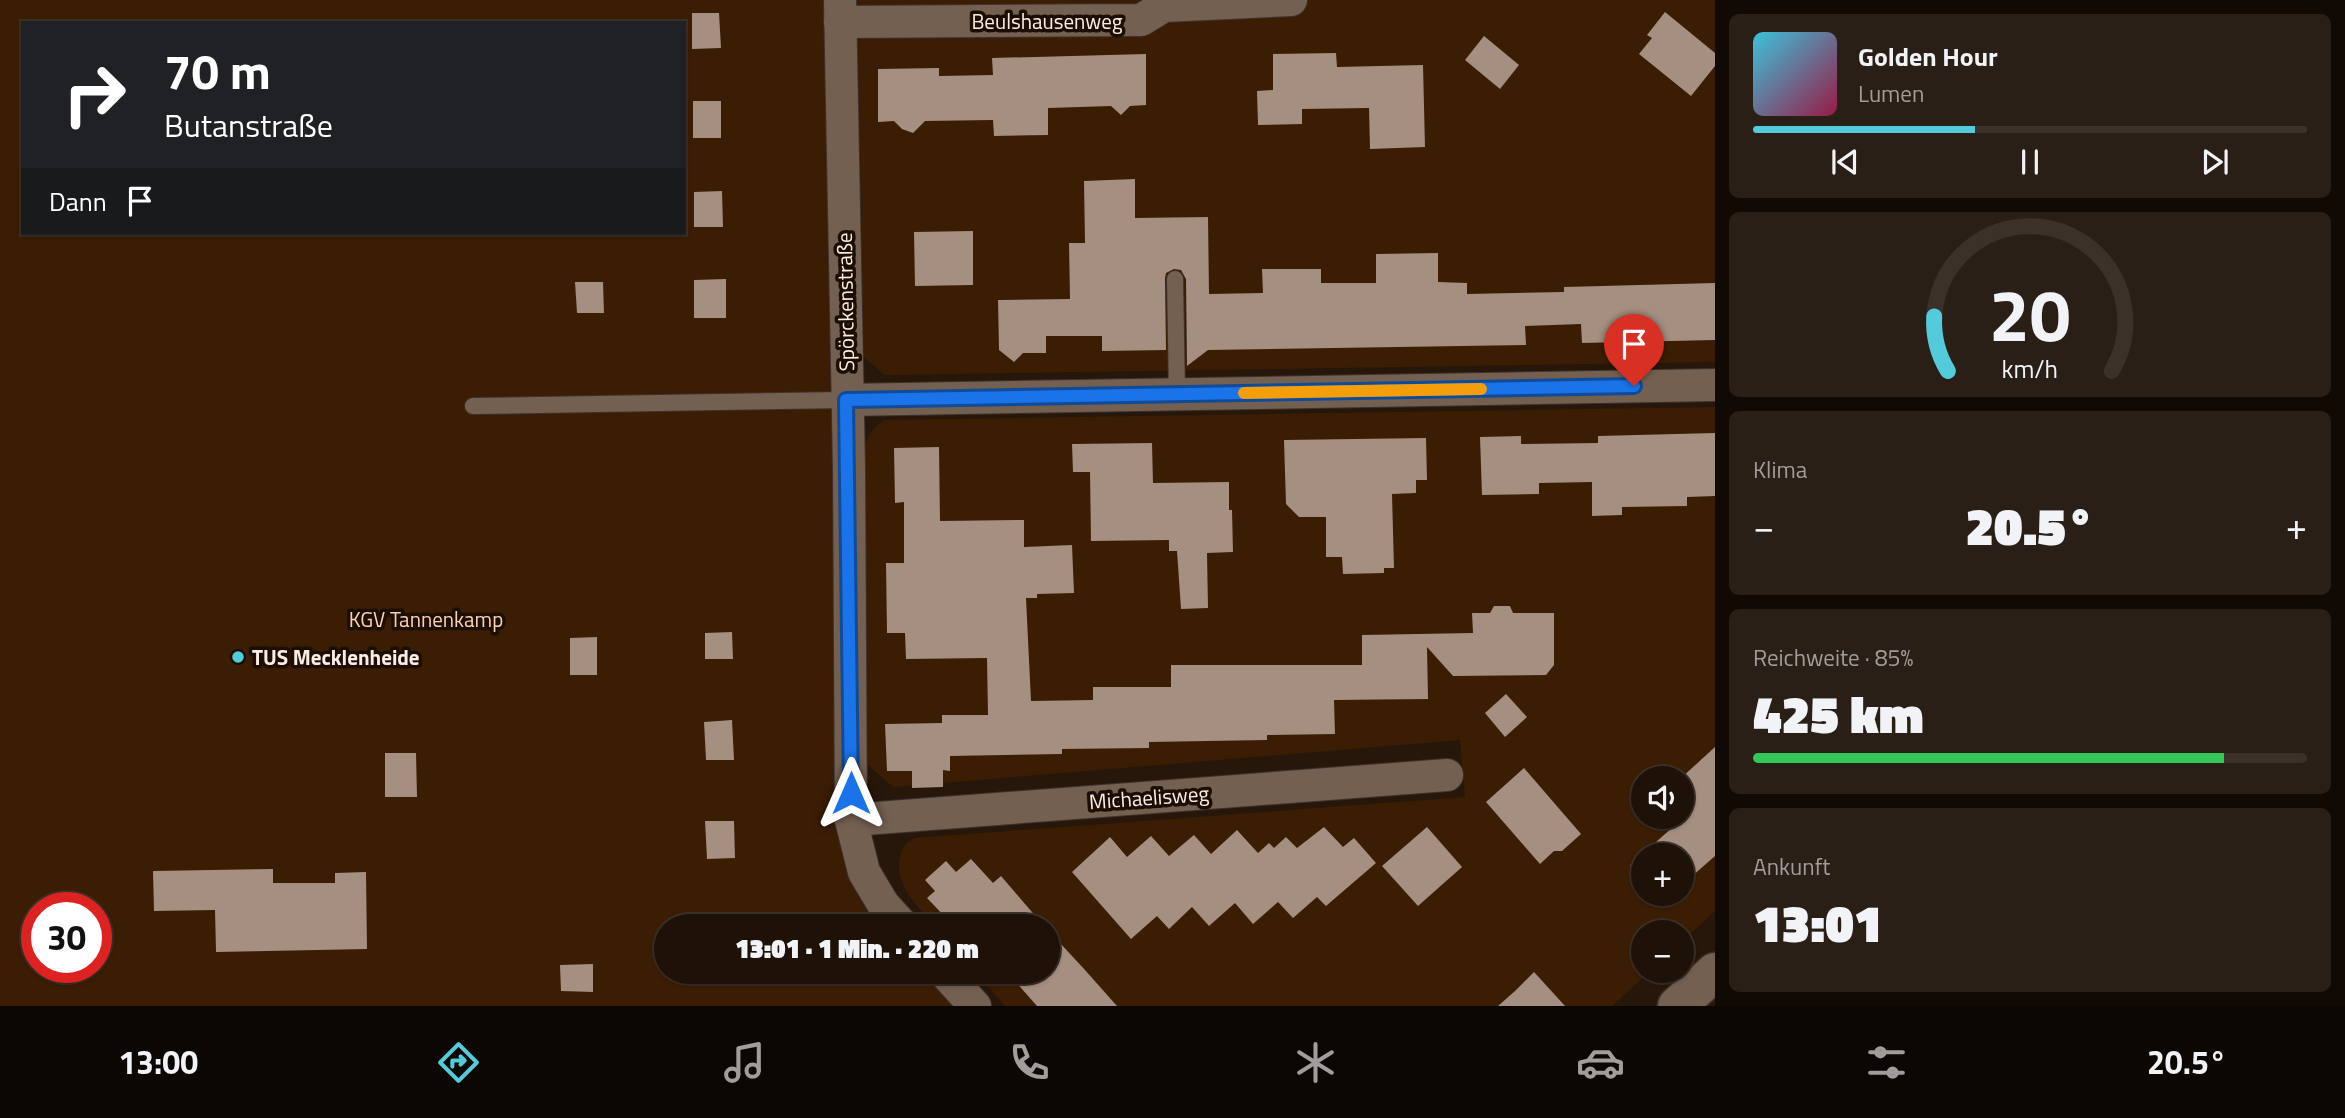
<!DOCTYPE html>
<html lang="de">
<head>
<meta charset="utf-8">
<style>
	:root { --surface:#1d1108; --page:#2a1f16; --text:#f1f3f6; --muted:#a09d9c; --line:#3b3129; --accent:#53cbdb }
	body { margin:0; font-family:"Titillium Web",sans-serif; background:var(--page); color:var(--text); height:100vh; display:flex; flex-direction:column; font-size:26px; white-space:nowrap }
	* { box-sizing:border-box; margin:0 }
	p { font-size:23px; color:var(--muted) }
	.icon { flex:none; width:38px; height:38px; fill:none; stroke:currentColor; stroke-width:2; stroke-linecap:round; stroke-linejoin:round }
	.map { position:relative; flex:1; overflow:hidden }
	.details { display:flex; flex-direction:column; gap:14px; padding:14px; background:#100904; width:630px }
	.details>* { flex:none }
	.banner { position:absolute; left:21px; top:21px; width:665px; height:214px; border-radius:0px; box-shadow:0 2px 5px #0004,0 0 0 2px var(--line); background:#202124; color:#fff; overflow:hidden }
	.fabs { position:absolute; left:1631px; top:766px; display:grid; gap:14px }
	.fabs a { display:grid; place-items:center; width:63px; height:63px; border-radius:50%; background:var(--surface); box-shadow:0 2px 5px #0004,0 0 0 2px var(--line); font-size:35px }
	.speed { position:absolute; left:21px; top:892px; display:flex; gap:14px; font-size:35px; font-weight:700; text-align:center }
	.speed>* { display:grid; place-content:center; width:91px; height:91px; border-radius:50%; background:var(--surface); box-shadow:0 2px 5px #0004,0 0 0 2px var(--line); line-height:1 }
	.speed .limit { border:10px solid #d22; background:#fff; color:#111 }
	.pin { position:absolute; display:grid; place-items:center; width:60px; height:60px; color:#fff; margin:-72px -30px; border-radius:50% 50% 50% 0; rotate:-45deg; box-shadow:0 0 7px #0007 }
	.pin .icon { rotate:45deg }
	.me { position:absolute; width:77px; margin:-38px; rotate:0deg; stroke-linejoin:round; filter:drop-shadow(0 0 5px #0008) }
	.turn { display:flex; align-items:center; gap:24px; height:147px; padding:0 28px; font-size:32px }
	.turn .icon { width:91px; height:91px; stroke-width:2.5 }
	.turn b { display:block; font-size:49px; line-height:60px }
	.then { display:flex; align-items:center; height:66px; padding:0 28px; background:#0003; gap:14px; font-size:26px }
	.big { font-size:52px; font-weight:800; line-height:1.1 }
	.details .tile { flex:1; display:flex; flex-direction:column; justify-content:center; gap:10px; min-width:0; padding:0 24px; border-radius:10px; background:var(--page) }
	.details .dial { align-items:center; gap:0 }
	.dial svg { height:182px; overflow:visible; fill:none; stroke:var(--line); stroke-width:7; stroke-linecap:round; text-anchor:middle }
	.dial text { fill:var(--text); stroke:none }
	.song { display:flex; align-items:center; gap:21px }
	.cover { width:84px; height:84px; border-radius:10px; background:linear-gradient(135deg,hsl(190 70% 55%),hsl(340 70% 35%)) }
	.played { height:7px; border-radius:4px; background:linear-gradient(90deg,var(--accent) 40%,var(--line) 40%) }
	.keys { display:flex; justify-content:space-around; direction:ltr }
	.heat { display:flex; justify-content:space-between; align-items:center; font-size:38px; direction:ltr }
	.charge { height:10px; border-radius:5px; background:linear-gradient(90deg,#34c759 85%,var(--line) 0) }
	.trip { position:absolute; left:654px; top:914px; width:406px; height:70px; border-radius:35px; background:var(--surface); box-shadow:0 2px 5px #0004,0 0 0 2px var(--line); font-weight:800; line-height:70px; text-align:center }
	.dock { display:flex; height:112px; justify-content:space-around; align-items:center; background:#0c0703; color:var(--muted) }
	.dock .icon { width:49px; height:49px }
	.dock .selected { color:var(--accent) }
	.dock b { font-size:32px; color:var(--text) }
	main { display:flex; flex:1; min-height:0 }
	.map>svg:first-child { display:block }
	.green { fill:#3b1d03; fill-rule:evenodd }
	.building { fill:#a58f80 }
	.lines { fill:none; stroke-linecap:round; stroke-linejoin:round }
	.service-casing { stroke:#3e322e; stroke-width:18 }
	.minor-casing { stroke:#3e322e; stroke-width:34 }
	.tertiary-casing { stroke:#3e322e; stroke-width:41 }
	.service { stroke:#746051; stroke-width:16 }
	.minor { stroke:#746051; stroke-width:32 }
	.tertiary { stroke:#746051; stroke-width:38 }
	.route-casing { stroke:#114b97; stroke-width:18 }
	.route { stroke:#1a73e8; stroke-width:12 }
	.slow { stroke:#f59e0b; stroke-width:12 }
	.poi-dot { fill:#53cbdb; stroke:#1d0e03; stroke-width:2.5 }
	.labels { text-anchor:middle; dominant-baseline:central; stroke-width:7; stroke-linejoin:round; paint-order:stroke }
	.street-label { font-size:21px; fill:#f9ede4; stroke:#1d0e03 }
	.park-label { font-size:21px; fill:#f9d1b4; stroke:#1d0e03 }
	.poi-label { font-size:21px; font-weight:bold; fill:#f9ede4; stroke:#1d0e03; text-anchor:start }
</style>
</head>
<body>
<main>
<div class="map">
<svg width="1715" height="1006" viewBox="0 0 1715 1006">
	<rect width="100%" height="100%" fill="#27170a"/>
	<!-- green -->
	<g class="green">
		<path d="M 0,0 L 840,0 L 851,820 L 903,926 L 667,926 L 667,971 L 943,971 L 975,1006 L 0,1006 ZM 23,23 L 684,23 L 684,233 L 23,233 ZM 37,908 L 96,908 L 96,968 L 37,968 Z"/>
		<path d="M 857,0 L 1715,0 L 1715,362 L 884,375 L 864,357 Z"/>
		<path d="M 1715,407 L 1715,911 L 1682,942 L 1682,933 L 1643,933 L 1643,971 L 1650,971 L 1612,1006 L 1005,1006 L 975,971 L 1048,971 L 1048,926 L 935,926 C 913,901 886,877 906,843 L 915,838 L 1465,797 L 1460,740 L 893,787 L 868,765 L 865,443 L 873,429 L 884,420 ZM 1643,779 L 1682,779 L 1682,817 L 1643,817 ZM 1643,856 L 1682,856 L 1682,894 L 1643,894 Z"/>
	</g>
	<!-- building -->
	<g class="building">
		<path d="M 1665,12 L 1715,53 L 1715,66 L 1691,96 L 1639,54 L 1652,38 L 1647,35 Z"/>
		<path d="M 692,13 L 719,13 L 721,48 L 692,49 Z"/>
		<path d="M 1484,36 L 1519,65 L 1500,89 L 1465,60 Z"/>
		<path d="M 1336,53 L 1337,67 L 1423,65 L 1425,147 L 1370,149 L 1369,108 L 1302,109 L 1302,124 L 1258,125 L 1257,91 L 1273,90 L 1273,54 Z"/>
		<path d="M 1146,54 L 1146,105 L 1130,106 L 1121,115 L 1111,106 L 1048,108 L 1048,135 L 994,136 L 993,120 L 925,121 L 913,133 L 902,129 L 894,121 L 878,122 L 878,69 L 939,68 L 939,76 L 993,75 L 992,58 Z"/>
		<rect x="693" y="101" width="28" height="37"/>
		<path d="M 1135,179 L 1135,218 L 1208,217 L 1209,294 L 1263,293 L 1262,269 L 1321,269 L 1321,283 L 1376,283 L 1376,254 L 1438,253 L 1438,282 L 1467,283 L 1467,294 L 1564,292 L 1564,287 L 1715,283 L 1715,340 L 1582,343 L 1581,324 L 1525,326 L 1526,345 L 1208,350 L 1187,366 L 1186,279 L 1181,270 L 1174,269 L 1166,273 L 1165,278 L 1166,350 L 1102,351 L 1102,336 L 1046,336 L 1046,353 L 1023,353 L 1014,362 L 999,350 L 998,300 L 1070,299 L 1069,243 L 1085,243 L 1084,181 Z"/>
		<path d="M 722,191 L 723,227 L 694,227 L 694,192 Z"/>
		<path d="M 973,231 L 973,285 L 915,286 L 914,232 Z"/>
		<path d="M 726,279 L 726,318 L 694,318 L 694,280 Z"/>
		<path d="M 575,282 L 603,282 L 604,313 L 577,313 Z"/>
		<path d="M 1715,433 L 1715,496 L 1687,497 L 1687,506 L 1622,507 L 1622,515 L 1592,516 L 1592,482 L 1539,483 L 1539,494 L 1482,495 L 1480,437 L 1521,436 L 1521,444 L 1598,443 L 1598,436 Z"/>
		<path d="M 1426,438 L 1427,480 L 1416,480 L 1416,493 L 1392,494 L 1394,568 L 1384,568 L 1384,573 L 1343,574 L 1342,557 L 1326,557 L 1326,517 L 1299,517 L 1286,504 L 1284,440 Z"/>
		<path d="M 1152,443 L 1153,483 L 1229,482 L 1229,510 L 1232,510 L 1233,552 L 1207,553 L 1208,608 L 1181,609 L 1177,551 L 1169,551 L 1169,540 L 1091,541 L 1090,472 L 1073,472 L 1072,444 Z"/>
		<path d="M 939,447 L 940,521 L 1024,520 L 1024,547 L 1072,545 L 1074,593 L 1037,594 L 1037,598 L 1026,598 L 1031,701 L 1093,700 L 1093,687 L 1171,687 L 1171,665 L 1362,665 L 1362,635 L 1473,633 L 1472,613 L 1490,613 L 1494,606 L 1510,606 L 1513,613 L 1554,613 L 1554,665 L 1546,675 L 1453,676 L 1427,647 L 1428,699 L 1334,700 L 1335,734 L 1267,735 L 1267,740 L 1149,742 L 1149,748 L 1062,749 L 1062,754 L 950,756 L 950,771 L 943,770 L 943,787 L 912,788 L 912,771 L 887,771 L 885,724 L 942,723 L 942,715 L 988,715 L 987,658 L 906,659 L 905,633 L 887,633 L 886,563 L 904,563 L 904,502 L 895,503 L 894,448 Z"/>
		<path d="M 732,632 L 733,659 L 705,659 L 705,633 Z"/>
		<path d="M 597,637 L 597,675 L 570,675 L 570,638 Z"/>
		<path d="M 1506,694 L 1527,717 L 1505,737 L 1485,713 Z"/>
		<path d="M 732,720 L 734,760 L 706,760 L 704,722 Z"/>
		<path d="M 1715,747 L 1715,856 L 1682,885 L 1682,856 L 1643,856 L 1643,879 L 1630,865 L 1682,819 L 1682,810 L 1696,797 L 1680,779 Z"/>
		<path d="M 385,753 L 416,753 L 417,797 L 385,797 Z"/>
		<path d="M 1524,768 L 1581,834 L 1562,851 L 1554,851 L 1540,864 L 1486,802 Z"/>
		<path d="M 705,821 L 734,821 L 735,858 L 707,859 Z"/>
		<path d="M 1324,827 L 1343,847 L 1354,838 L 1376,863 L 1326,906 L 1317,897 L 1293,918 L 1278,902 L 1253,924 L 1235,903 L 1209,926 L 1192,907 L 1169,929 L 1157,916 L 1131,939 L 1072,872 L 1110,837 L 1127,857 L 1151,836 L 1169,856 L 1194,835 L 1211,854 L 1237,830 L 1258,853 L 1269,843 L 1274,848 L 1286,837 L 1297,848 Z"/>
		<path d="M 1427,827 L 1462,867 L 1418,906 L 1382,866 Z"/>
		<path d="M 971,859 L 993,883 L 1001,876 L 1044,926 L 965,926 L 956,916 L 950,922 L 927,898 L 935,891 L 925,880 L 946,861 L 956,872 Z"/>
		<path d="M 273,869 L 273,883 L 335,883 L 335,873 L 366,872 L 367,949 L 216,952 L 215,910 L 154,911 L 153,871 Z"/>
		<path d="M 1048,930 L 1085,970 L 1117,1006 L 1037,1006 L 1006,971 L 1048,971 Z"/>
		<path d="M 593,964 L 593,992 L 561,991 L 560,965 Z"/>
		<path d="M 1534,972 L 1565,1006 L 1498,1006 L 1515,991 Z"/>
	</g>
	<g class="lines">
		<defs>
			<g id="service">
				<path d="M 1175,279 L 1177,394"/>
				<path d="M 473,406 L 846,400"/>
			</g>
			<g id="minor">
				<path d="M 840,0 L 849,468 L 851,820 L 864,872 L 883,904 L 903,926"/>
				<path d="M 840,22 L 1141,20 L 1164,6 L 1291,0"/>
				<path d="M 846,400 L 1715,385"/>
				<path d="M 851,820 L 1447,775"/>
				<path d="M 943,971 L 975,1006"/>
			</g>
			<path id="tertiary" d="M 1677,1006 L 1715,972"/>
		</defs>
		<!-- service casing -->
		<use href="#service" class="service-casing"/>
		<!-- minor casing -->
		<use href="#minor" class="minor-casing"/>
		<!-- tertiary casing -->
		<use href="#tertiary" class="tertiary-casing"/>
		<!-- service -->
		<use href="#service" class="service"/>
		<!-- minor -->
		<use href="#minor" class="minor"/>
		<!-- tertiary -->
		<use href="#tertiary" class="tertiary"/>
	</g>
	<g class="lines">
		<defs>
			<path id="route" d="M 851,793 L 846,400 L 1634,386"/>
		</defs>
		<!-- route casing -->
		<use href="#route" class="route-casing"/>
		<!-- route -->
		<use href="#route" class="route"/>
		<!-- slow -->
		<path class="slow" d="M 1244,393 L 1481,389"/>
	</g>
	<!-- markers -->
	<circle class="poi-dot" cx="238" cy="657" r="7"/>
	<g class="labels">
		<!-- street labels -->
		<g class="street-label">
			<text x="1047" y="21">Beulshausenweg</text>
			<text transform="translate(845 302) rotate(-91)">Spörckenstraße</text>
			<text transform="translate(1149 797) rotate(-4)">Michaelisweg</text>
		</g>
		<!-- park labels -->
		<g class="park-label">
			<text x="426" y="619">KGV Tannenkamp</text>
		</g>
		<!-- poi labels -->
		<g class="poi-label">
			<text x="252" y="657">TUS Mecklenheide</text>
		</g>
	</g>
</svg>
<div class="fabs">
<a><svg class="icon" aria-label="sound" viewBox="0 0 24 24"><path d="M4 9h4l5-4v14l-5-4H4zM17 9q2 3 0 6"/></svg></a>
<a>+</a>
<a>−</a>
</div>
<div class="speed"><div class="limit">30</div></div>
<div class="pin" style="left:1634px;top:386px;background:#d93025"><svg class="icon" aria-label="arrive" viewBox="0 0 24 24"><path d="M6 21V4h12l-3 4 3 4H6"/></svg></div>
<svg class="me" style="left:851px;top:793px" viewBox="-20 -20 40 40"><path d="M0-17L14 15 0 8-14 15z" fill="#1a73e8" stroke="#fff" stroke-width="4"/></svg>
<div class="trip">13:01 · 1 Min. · 220 m</div>
<div class="banner">
<div class="turn"><svg class="icon" aria-label="right" viewBox="0 0 24 24"><path d="M7 20v-9h11M14 6l5 5-5 5"/></svg><div><b>70 m</b>Butanstraße</div></div>
<div class="then">Dann<svg class="icon" aria-label="arrive" viewBox="0 0 24 24"><path d="M6 21V4h12l-3 4 3 4H6"/></svg></div>
</div>
</div>
<section class="details">
<div class="tile">
<div class="song"><i class="cover"></i><div><b>Golden Hour</b><p>Lumen</p></div></div>
<div class="played"></div>
<div class="keys"><svg class="icon" aria-label="previous" viewBox="0 0 24 24"><path d="M18 5L8 12l10 7zM5 5v14"/></svg><svg class="icon" aria-label="pause" viewBox="0 0 24 24"><path d="M8 5v14M16 5v14"/></svg><svg class="icon" aria-label="next" viewBox="0 0 24 24"><path d="M6 5l10 7-10 7zM19 5v14"/></svg></div>
</div>
<div class="tile dial"><svg viewBox="0 0 100 80">
<path d="M14 69A42 42 0 1 1 86 69"/>
<path d="M14 69A42 42 0 0 1 8 45" stroke="#53cbdb"/>
<text x="50" y="56" font-size="32" font-weight="700">20</text>
<text x="50" y="72" font-size="11">km/h</text>
</svg></div>
<div class="tile"><p>Klima</p>
<div class="heat"><a>−</a><b class="big">20.5°</b><a>+</a></div>
</div>
<div class="tile"><p>Reichweite · 85%</p><b class="big">425 km</b><div class="charge"></div></div>
<div class="tile"><p>Ankunft</p><b class="big">13:01</b></div>
</section>
</main>
<nav class="dock">
<b>13:00</b>
<svg class="icon selected" aria-label="directions" viewBox="0 0 24 24"><path d="M12 3l9 9-9 9-9-9zM9 14v-3h6M13 9l2 2-2 2"/></svg>
<svg class="icon" aria-label="music" viewBox="0 0 24 24"><path d="M9 18V5l10-2v13"/><circle cx="6" cy="18" r="3"/><circle cx="16" cy="16" r="3"/></svg>
<svg class="icon" aria-label="phone" viewBox="0 0 24 24"><path d="M5 4h4l2 5-3 2q2 4 5 5l2-3 5 2v4C11 20 4 13 5 4z"/></svg>
<svg class="icon" aria-label="climate" viewBox="0 0 24 24"><path d="M12 3v18M4 7l16 10M4 17L20 7"/></svg>
<svg class="icon" aria-label="car" viewBox="0 0 24 24"><path d="M5 17H2v-5l4-1 3-4h7l3 4 3 1v5h-3M9 17h6M6 11h13"/><circle cx="7" cy="17" r="2"/><circle cx="17" cy="17" r="2"/></svg>
<svg class="icon" aria-label="filters" viewBox="0 0 24 24"><path d="M4 7h16M4 17h16"/><circle cx="9" cy="7" r="2"/><circle cx="15" cy="17" r="2"/></svg>
<b>20.5°</b>
</nav>
</body>
</html>
